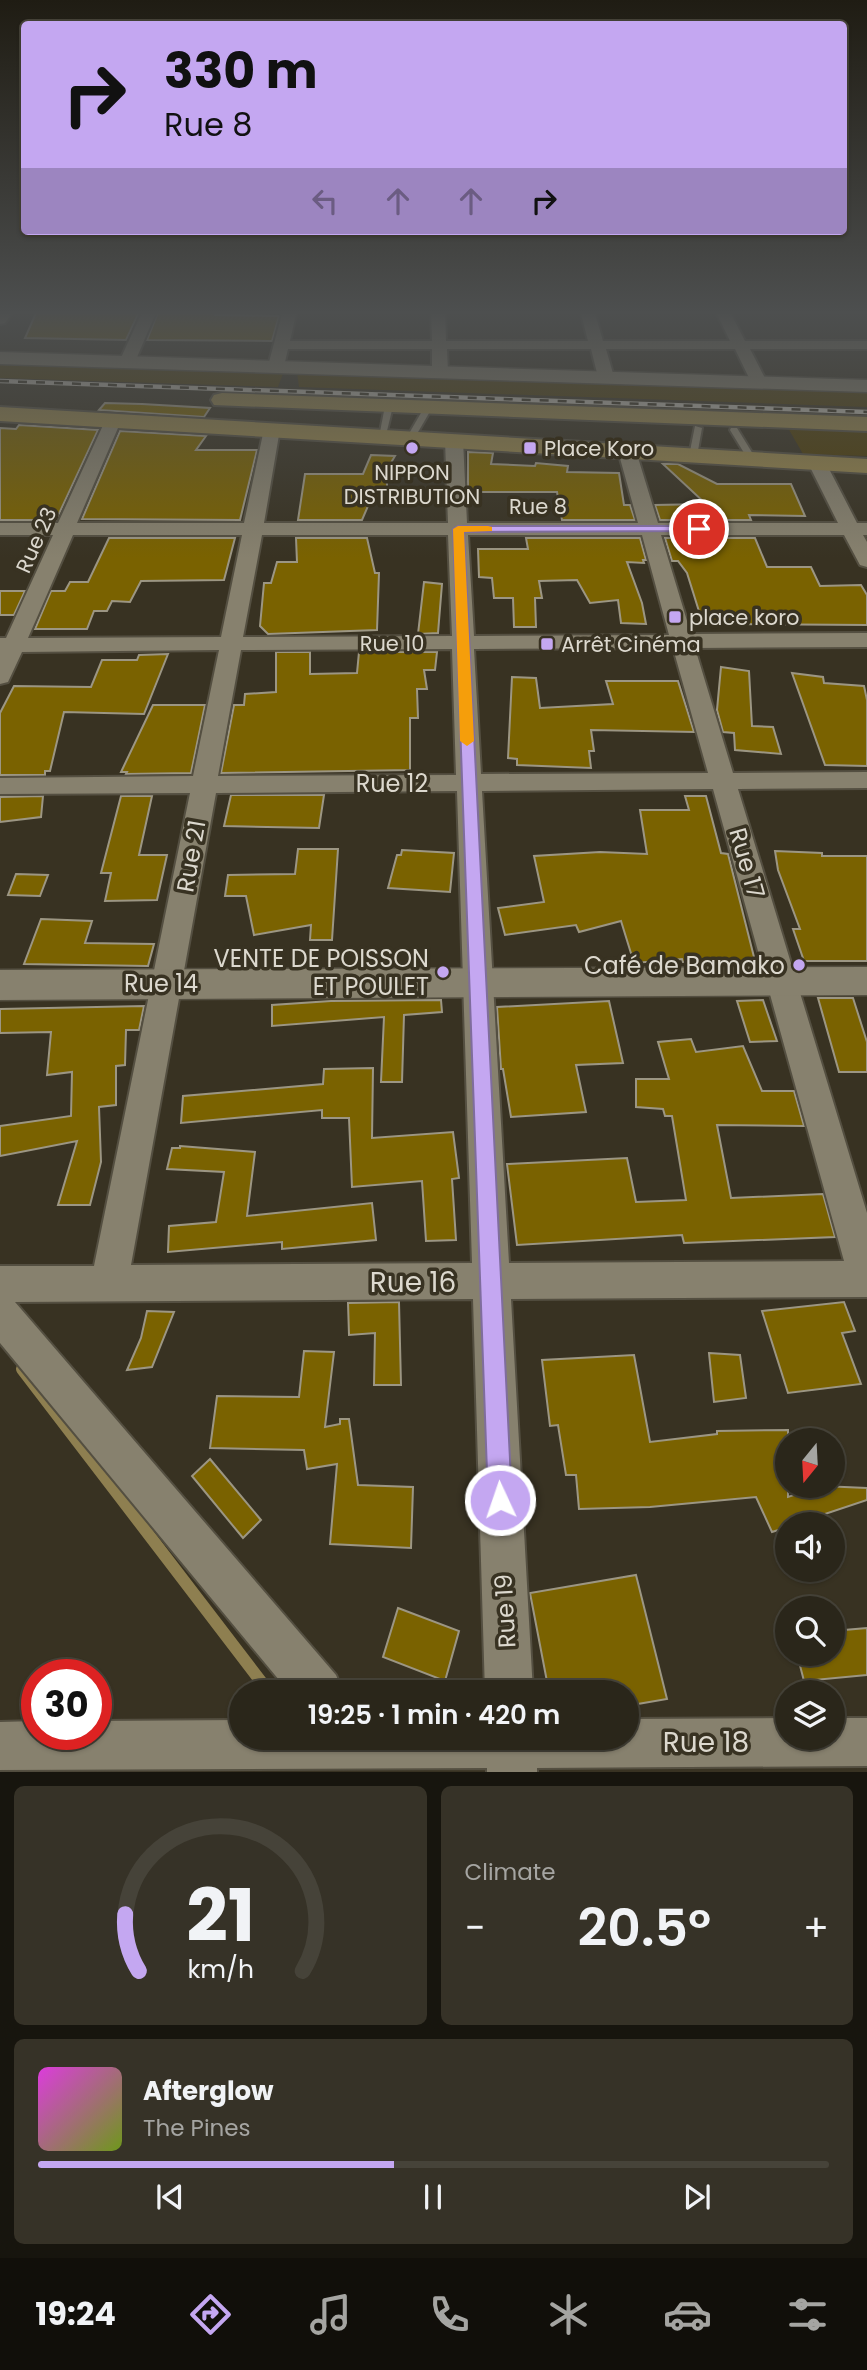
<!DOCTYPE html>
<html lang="en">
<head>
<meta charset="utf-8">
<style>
	:root { --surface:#2a261a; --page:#363227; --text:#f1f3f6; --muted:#a5a5a2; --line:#464339; --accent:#c4a7f1 }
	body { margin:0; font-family:Poppins,sans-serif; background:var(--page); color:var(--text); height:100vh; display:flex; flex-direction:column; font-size:26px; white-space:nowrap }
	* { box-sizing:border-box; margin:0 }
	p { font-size:23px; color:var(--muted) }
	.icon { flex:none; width:38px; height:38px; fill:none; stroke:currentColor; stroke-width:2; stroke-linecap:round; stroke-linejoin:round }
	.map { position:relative; height:1772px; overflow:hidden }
	.side { display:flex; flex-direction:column; gap:14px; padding:14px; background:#17150e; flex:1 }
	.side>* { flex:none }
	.hud { position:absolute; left:21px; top:21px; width:826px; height:214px; border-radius:7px; box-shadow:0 2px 5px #0004,0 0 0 2px var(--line); background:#c4a7f1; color:#111; overflow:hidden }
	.needle { width:46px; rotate:198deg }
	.tools { position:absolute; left:775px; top:1428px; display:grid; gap:14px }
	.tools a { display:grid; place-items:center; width:70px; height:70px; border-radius:50%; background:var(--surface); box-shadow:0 2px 5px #0004,0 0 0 2px var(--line); font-size:35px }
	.speed { position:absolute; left:21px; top:1659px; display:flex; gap:14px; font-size:35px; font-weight:700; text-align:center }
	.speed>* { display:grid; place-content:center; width:91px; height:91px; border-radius:50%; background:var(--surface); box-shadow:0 2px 5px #0004,0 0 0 2px var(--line); line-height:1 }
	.speed .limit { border:10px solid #d22; background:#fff; color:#111 }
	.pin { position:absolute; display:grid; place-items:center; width:60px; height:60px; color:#fff; margin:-30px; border:4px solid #fff; border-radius:50%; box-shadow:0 2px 7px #0007 }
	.me { position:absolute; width:77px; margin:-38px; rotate:357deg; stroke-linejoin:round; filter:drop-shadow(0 0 5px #0008) }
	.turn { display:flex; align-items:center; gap:24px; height:147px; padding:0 28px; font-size:32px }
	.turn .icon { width:91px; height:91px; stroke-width:2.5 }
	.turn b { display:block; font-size:49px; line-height:60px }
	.lanes { display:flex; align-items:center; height:66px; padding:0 28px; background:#0003; justify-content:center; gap:35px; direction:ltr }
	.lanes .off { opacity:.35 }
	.big { font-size:52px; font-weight:600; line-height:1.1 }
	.side .widget { flex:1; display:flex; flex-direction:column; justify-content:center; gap:10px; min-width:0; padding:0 24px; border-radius:10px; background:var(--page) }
	.side .dial { align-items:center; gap:0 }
	.dial svg { height:182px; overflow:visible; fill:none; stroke:var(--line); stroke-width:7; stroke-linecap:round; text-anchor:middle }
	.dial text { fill:var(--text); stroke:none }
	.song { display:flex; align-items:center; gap:21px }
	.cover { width:84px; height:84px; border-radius:10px; background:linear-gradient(135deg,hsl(300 70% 55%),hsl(80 70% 35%)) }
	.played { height:7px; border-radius:4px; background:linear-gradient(90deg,var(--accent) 45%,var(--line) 45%) }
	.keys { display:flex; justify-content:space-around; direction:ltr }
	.heat { display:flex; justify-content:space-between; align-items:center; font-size:38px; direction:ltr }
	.side .tiles { flex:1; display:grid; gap:14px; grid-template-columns:1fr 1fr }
	.widget:last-child { grid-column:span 2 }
	.trip { position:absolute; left:229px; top:1680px; width:410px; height:70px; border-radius:35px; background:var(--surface); box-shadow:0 2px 5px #0004,0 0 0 2px var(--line); font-weight:600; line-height:70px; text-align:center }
	.menu { display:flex; height:112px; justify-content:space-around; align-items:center; background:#110f0a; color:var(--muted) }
	.menu .icon { width:49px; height:49px }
	.menu .on { color:var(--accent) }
	.menu b { font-size:32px; color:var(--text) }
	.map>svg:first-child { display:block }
	.green { fill:#4e3e09 }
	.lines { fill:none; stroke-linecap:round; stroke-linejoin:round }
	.stream { stroke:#8e7f50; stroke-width:12 }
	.building { fill:#7a6200; stroke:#9c9683; stroke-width:2 }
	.service-casing { stroke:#544f41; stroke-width:4 }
	.minor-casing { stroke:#544f41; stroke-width:4 }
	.tertiary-casing { stroke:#544f41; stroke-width:3 }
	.primary-casing { stroke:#544f41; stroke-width:4 }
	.service { fill:#87816e; fill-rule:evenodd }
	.minor { fill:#87816e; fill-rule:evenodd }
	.tertiary { fill:#87816e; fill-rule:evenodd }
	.primary { fill:#94834b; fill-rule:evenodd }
	.rail-casing { stroke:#c2beb3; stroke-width:4.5 }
	.rail { stroke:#383222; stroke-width:2.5; stroke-dasharray:9; stroke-linecap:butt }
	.route { fill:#c4a7f1; stroke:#7f6d9d; stroke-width:2 }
	.slow { fill:#f59e0b }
	.poi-dot { fill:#c4a7f1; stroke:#383222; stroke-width:2.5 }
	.labels { text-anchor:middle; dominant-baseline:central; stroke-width:7; stroke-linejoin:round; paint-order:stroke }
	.far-poi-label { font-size:21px; fill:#dcd8ce; stroke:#383222; text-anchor:start }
	.far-street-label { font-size:21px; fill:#dcd8ce; stroke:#383222 }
	.street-label { font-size:24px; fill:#dcd8ce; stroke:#383222 }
	.poi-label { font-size:24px; fill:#dcd8ce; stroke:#383222; text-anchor:end }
	.near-street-label { font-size:28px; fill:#dcd8ce; stroke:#383222 }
</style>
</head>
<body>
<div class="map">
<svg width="867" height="1772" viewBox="0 0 867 1772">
	<rect width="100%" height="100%" fill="#383222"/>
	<!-- green -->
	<g class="green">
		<path d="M 0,363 L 284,371 L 278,387 L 0,378 Z"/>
		<path d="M 297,372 L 867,391 L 867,407 L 299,387 Z"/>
		<path d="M 788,428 L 867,431 L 867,456 L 803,454 Z"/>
	</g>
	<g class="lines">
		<!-- stream -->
		<path class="stream" d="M 22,1369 L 269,1692"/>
	</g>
	<!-- building -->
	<g class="building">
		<path d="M 93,310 L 140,310 L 126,340 L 25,338 L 36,313 Z"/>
		<path d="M 159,310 L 216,310 L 215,315 L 279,316 L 272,341 L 147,340 Z"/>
		<path d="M 105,403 L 142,404 L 210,408 L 204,417 L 99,410 Z"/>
		<path d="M 19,425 L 98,430 L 56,520 L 0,520 L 0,428 L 16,429 Z"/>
		<path d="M 120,431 L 206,436 L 196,450 L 257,450 L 240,520 L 82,519 Z"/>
		<path d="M 468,452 L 493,453 L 491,464 L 535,466 L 536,463 L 568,466 L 567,472 L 619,473 L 624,505 L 630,505 L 635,520 L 562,520 L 557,492 L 468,492 Z"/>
		<path d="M 371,455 L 395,456 L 386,471 L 388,499 L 371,499 L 362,520 L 298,520 L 305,474 L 363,474 Z"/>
		<path d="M 663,464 L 678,464 L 717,484 L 791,484 L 805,516 L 749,515 L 751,520 L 660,520 L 655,505 L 706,504 Z"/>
		<path d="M 109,538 L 235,538 L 224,580 L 141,581 L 130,602 L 112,601 L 107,611 L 94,611 L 87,629 L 35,629 L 51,591 L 65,591 L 70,582 L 88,582 Z"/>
		<path d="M 296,538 L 367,538 L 375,573 L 379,573 L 377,630 L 268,634 L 260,626 L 264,583 L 271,583 L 277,562 L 297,562 Z"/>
		<path d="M 526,538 L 640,538 L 646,560 L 643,560 L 644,563 L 627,562 L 642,603 L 646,624 L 621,623 L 618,600 L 590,603 L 577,580 L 539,581 L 542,598 L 535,598 L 536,627 L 514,627 L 513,598 L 494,598 L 492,578 L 479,577 L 478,549 L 528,549 Z"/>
		<path d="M 665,538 L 755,538 L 767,567 L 811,567 L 820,586 L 861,585 L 867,595 L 867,625 L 703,624 L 687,573 L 678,561 L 672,561 Z"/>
		<path d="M 424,582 L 442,584 L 438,633 L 418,634 Z"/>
		<path d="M 0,591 L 25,591 L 14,615 L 0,615 Z"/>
		<path d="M 276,652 L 310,652 L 310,674 L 357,673 L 359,652 L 437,652 L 435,670 L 424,670 L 427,689 L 417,689 L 418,718 L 410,718 L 410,770 L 221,773 L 234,705 L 244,705 L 245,694 L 276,692 Z"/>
		<path d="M 168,654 L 144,714 L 64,712 L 50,771 L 45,771 L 45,775 L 0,775 L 0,713 L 14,686 L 91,687 L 102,660 L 137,660 L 139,655 Z"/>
		<path d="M 721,667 L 749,671 L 752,726 L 773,727 L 781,754 L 735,750 L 734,733 L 723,732 L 717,710 Z"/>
		<path d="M 792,673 L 823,677 L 824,683 L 864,686 L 867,700 L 867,766 L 825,765 Z"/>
		<path d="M 512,677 L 536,678 L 540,708 L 613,704 L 606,681 L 678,681 L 694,732 L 591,730 L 594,751 L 589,751 L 591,768 L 517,765 L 517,759 L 508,758 Z"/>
		<path d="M 153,705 L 205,705 L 191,773 L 126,774 L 127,772 L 121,772 Z"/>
		<path d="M 231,795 L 324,795 L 319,828 L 224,826 Z"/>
		<path d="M 43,796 L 41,817 L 0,822 L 0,797 Z"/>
		<path d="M 121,796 L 152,796 L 139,855 L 167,855 L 157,900 L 105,901 L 111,873 L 101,873 Z"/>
		<path d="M 685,796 L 706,796 L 721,853 L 728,854 L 755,961 L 683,962 L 682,959 L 634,963 L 621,921 L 579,932 L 576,925 L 505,935 L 498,908 L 544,902 L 534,856 L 600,852 L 647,854 L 640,810 L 689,810 Z"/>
		<path d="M 298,849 L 338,849 L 332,940 L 310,940 L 311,925 L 254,935 L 246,896 L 225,896 L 228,875 L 295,874 Z"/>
		<path d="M 402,850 L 454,853 L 450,892 L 388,888 L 397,855 L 401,855 Z"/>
		<path d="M 775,851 L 822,853 L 822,856 L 867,856 L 867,961 L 804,961 L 793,929 L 800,929 L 778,870 Z"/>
		<path d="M 16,874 L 48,875 L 40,896 L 8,895 Z"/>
		<path d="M 41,919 L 92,921 L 85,943 L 154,944 L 148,966 L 24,964 Z"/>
		<path d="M 818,998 L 853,998 L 867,1042 L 867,1072 L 839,1072 Z"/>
		<path d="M 441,1000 L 442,1012 L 404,1015 L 402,1082 L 381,1082 L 384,1017 L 272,1026 L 272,1005 L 331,1001 Z"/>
		<path d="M 763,1000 L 777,1041 L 750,1042 L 737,1001 Z"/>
		<path d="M 609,1001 L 623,1063 L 576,1065 L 586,1112 L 511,1117 L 503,1069 L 501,1069 L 497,1007 Z"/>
		<path d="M 144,1006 L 139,1030 L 126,1030 L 125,1065 L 116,1066 L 116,1105 L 99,1107 L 101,1162 L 90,1205 L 58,1205 L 77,1141 L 0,1156 L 0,1126 L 71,1116 L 72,1072 L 47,1075 L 51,1032 L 0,1033 L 0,1009 Z"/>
		<path d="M 691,1039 L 696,1052 L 743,1046 L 762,1091 L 794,1091 L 804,1126 L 717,1125 L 731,1198 L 823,1194 L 835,1237 L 684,1243 L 682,1235 L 517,1245 L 507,1164 L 627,1158 L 636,1202 L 686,1200 L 672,1116 L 665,1116 L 663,1109 L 636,1107 L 636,1079 L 669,1079 L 658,1042 Z"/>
		<path d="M 373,1068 L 372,1138 L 453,1132 L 459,1178 L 452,1179 L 456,1240 L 426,1241 L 422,1181 L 352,1187 L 349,1118 L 322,1118 L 322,1110 L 181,1123 L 183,1096 L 323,1084 L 324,1069 Z"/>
		<path d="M 180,1146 L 255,1152 L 247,1216 L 372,1203 L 376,1240 L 282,1249 L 282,1242 L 168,1252 L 169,1226 L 216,1222 L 224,1172 L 167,1169 L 172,1148 L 180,1148 Z"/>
		<path d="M 399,1302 L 401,1385 L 374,1385 L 375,1333 L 349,1335 L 348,1303 Z"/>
		<path d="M 844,1302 L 855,1331 L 842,1333 L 861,1384 L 788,1393 L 762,1311 Z"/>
		<path d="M 147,1311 L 174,1312 L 152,1367 L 127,1370 L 141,1338 Z"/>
		<path d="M 304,1351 L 334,1352 L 325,1427 L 340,1424 L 340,1419 L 349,1419 L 358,1485 L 413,1487 L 411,1548 L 330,1544 L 337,1464 L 307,1469 L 304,1450 L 210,1448 L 217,1396 L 299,1397 Z"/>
		<path d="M 709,1353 L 740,1355 L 746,1398 L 714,1402 Z"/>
		<path d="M 634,1355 L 650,1442 L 717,1434 L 717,1431 L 788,1430 L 788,1497 L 822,1486 L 867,1488 L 867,1500 L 795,1524 L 788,1524 L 788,1527 L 772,1532 L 756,1497 L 650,1507 L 579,1509 L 576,1475 L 566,1475 L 558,1425 L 550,1426 L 542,1360 Z"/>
		<path d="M 210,1459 L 261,1520 L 243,1538 L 192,1476 Z"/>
		<path d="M 636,1575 L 667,1699 L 626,1706 L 626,1692 L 549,1692 L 530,1593 Z"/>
		<path d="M 398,1608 L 459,1631 L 445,1681 L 383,1657 Z"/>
		<path d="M 867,1628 L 867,1675 L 804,1681 L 797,1654 L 833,1654 L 833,1631 Z"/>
	</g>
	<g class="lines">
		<defs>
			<g id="service">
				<path d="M 389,404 L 393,406 L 386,435 L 379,437 L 385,406 Z"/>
				<path d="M 425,406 L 432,408 L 414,439 L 408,439 L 407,437 Z"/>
				<path d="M 695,426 L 702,428 L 697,456 L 693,459 L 689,456 Z"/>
				<path d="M 731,428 L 737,428 L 756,459 L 755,461 L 749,461 L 730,430 Z"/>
			</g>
			<g id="minor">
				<path d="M 0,310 L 14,310 L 5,323 L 0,324 Z"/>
				<path d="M 143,310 L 157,310 L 135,362 L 132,365 L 122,365 L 119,362 Z"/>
				<path d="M 283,310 L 297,310 L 290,341 L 432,341 L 431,310 L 445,310 L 446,341 L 588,341 L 580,310 L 594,310 L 603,341 L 730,341 L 715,310 L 729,310 L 745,341 L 867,341 L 867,349 L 750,349 L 767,382 L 759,387 L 751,382 L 735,349 L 606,349 L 614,377 L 606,382 L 598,377 L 591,349 L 447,349 L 448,372 L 440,377 L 432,372 L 432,349 L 288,349 L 285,362 L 277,367 L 269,362 Z"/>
				<path d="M 113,416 L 121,421 L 77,523 L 244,523 L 264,429 L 272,424 L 280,429 L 264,523 L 448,523 L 445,440 L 454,435 L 463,440 L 467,523 L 638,523 L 618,451 L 627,446 L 636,451 L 658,523 L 838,523 L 808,463 L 817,458 L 826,463 L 857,523 L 867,523 L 867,535 L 863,535 L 867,542 L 867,567 L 860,565 L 844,535 L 661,535 L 691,634 L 867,633 L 867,647 L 695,648 L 733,773 L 867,772 L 867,788 L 738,789 L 867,1213 L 867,1297 L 511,1299 L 533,1692 L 485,1692 L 473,1299 L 15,1302 L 336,1675 L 343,1692 L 289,1692 L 0,1343 L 0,1266 L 94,1266 L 190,793 L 0,794 L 0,778 L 193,776 L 219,650 L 22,652 L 8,682 L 0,684 L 0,638 L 6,638 L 53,535 L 0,535 L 0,523 L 58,523 L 105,421 ZM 73,535 L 242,535 L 221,637 L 28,638 ZM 262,535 L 448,535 L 452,636 L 243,637 ZM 468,535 L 642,535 L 669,635 L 474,636 ZM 673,648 L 708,773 L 481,774 L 474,649 ZM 452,649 L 456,775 L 218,776 L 241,650 ZM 713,789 L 844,1261 L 509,1263 L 482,791 ZM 457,791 L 472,1263 L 131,1265 L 216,793 Z"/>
				<path d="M 788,1718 L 788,1738 L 833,1738 L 833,1718 L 867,1718 L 867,1766 L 537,1768 L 537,1772 L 487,1772 L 487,1768 L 0,1770 L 0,1722 L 37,1721 L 37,1734 L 96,1734 L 96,1721 L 242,1720 L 242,1738 L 626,1738 L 626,1719 Z"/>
			</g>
			<g id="tertiary">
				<path d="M 0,352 L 867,380 L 867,392 L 0,364 Z"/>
				<path d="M 867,967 L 867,995 L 0,1000 L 0,970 Z"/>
			</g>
			<g id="primary">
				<path d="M 222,393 L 867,417 L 867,431 L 214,405 L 211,400 L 214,395 Z"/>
				<path d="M 0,407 L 867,459 L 867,473 L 0,421 Z"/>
			</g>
		</defs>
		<!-- service casing -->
		<use href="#service" class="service-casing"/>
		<!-- minor casing -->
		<use href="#minor" class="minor-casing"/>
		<!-- tertiary casing -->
		<use href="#tertiary" class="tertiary-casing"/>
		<!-- primary casing -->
		<use href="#primary" class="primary-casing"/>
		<!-- service -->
		<use href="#service" class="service"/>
		<!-- minor -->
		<use href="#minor" class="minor"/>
		<!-- tertiary -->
		<use href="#tertiary" class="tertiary"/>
		<!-- primary -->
		<use href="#primary" class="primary"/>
		<defs>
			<path id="rail" d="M 0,381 L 867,412"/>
		</defs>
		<!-- rail casing -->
		<use href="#rail" class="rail-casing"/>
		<!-- rail -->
		<use href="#rail" class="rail"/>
	</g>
	<!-- sky -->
	<linearGradient id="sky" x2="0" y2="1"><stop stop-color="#1f1c13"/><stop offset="0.56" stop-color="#4d4f4f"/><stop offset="1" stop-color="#4d4f4f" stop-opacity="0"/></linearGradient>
	<rect width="867" height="558" fill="url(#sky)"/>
	<!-- route -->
	<path class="route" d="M 699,526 L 703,527 L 703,531 L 464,532 L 512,1500 L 509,1509 L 500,1513 L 492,1509 L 488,1500 L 453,529 L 458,526 Z"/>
	<!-- slow -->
	<path class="slow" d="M 488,526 L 492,527 L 492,531 L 464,532 L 474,741 L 467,746 L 460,741 L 453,529 L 458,526 Z"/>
	<!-- markers -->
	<g class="poi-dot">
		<circle cx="412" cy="448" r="7"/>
		<rect x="523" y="441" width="14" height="14" rx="3.5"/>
		<rect x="668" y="610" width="14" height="14" rx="3.5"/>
		<rect x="540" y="637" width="14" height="14" rx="3.5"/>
		<circle cx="799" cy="965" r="7"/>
		<circle cx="443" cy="972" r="7"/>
	</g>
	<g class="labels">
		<!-- far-poi labels -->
		<g class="far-poi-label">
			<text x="544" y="448">Place Koro</text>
			<text x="412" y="472" text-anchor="middle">NIPPON<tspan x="412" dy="24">DISTRIBUTION</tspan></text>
			<text x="689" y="617">place koro</text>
			<text x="561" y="644">Arrêt Cinéma</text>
		</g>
		<!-- far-street labels -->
		<g class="far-street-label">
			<text x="538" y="506">Rue 8</text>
			<text transform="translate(36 540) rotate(-66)">Rue 23</text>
			<text x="392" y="643">Rue 10</text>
		</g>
		<!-- street labels -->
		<g class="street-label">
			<text x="392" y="783">Rue 12</text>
			<text transform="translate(191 856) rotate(-80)">Rue 21</text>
			<text transform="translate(747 863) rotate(74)">Rue 17</text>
			<text x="161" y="983">Rue 14</text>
			<text transform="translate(505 1611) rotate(-93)">Rue 19</text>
		</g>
		<!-- poi labels -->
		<g class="poi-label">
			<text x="429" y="958">VENTE DE POISSON<tspan x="429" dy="28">ET POULET</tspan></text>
			<text x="785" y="965">Café de Bamako</text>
		</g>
		<!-- near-street labels -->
		<g class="near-street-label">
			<text x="413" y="1282">Rue 16</text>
			<text x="706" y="1742">Rue 18</text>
		</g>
	</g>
</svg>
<div class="tools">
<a><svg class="needle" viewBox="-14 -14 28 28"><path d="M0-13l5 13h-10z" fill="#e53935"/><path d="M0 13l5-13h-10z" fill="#a5a5a2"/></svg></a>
<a><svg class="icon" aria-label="sound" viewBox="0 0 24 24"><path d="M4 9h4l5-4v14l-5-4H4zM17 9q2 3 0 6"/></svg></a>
<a><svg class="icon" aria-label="search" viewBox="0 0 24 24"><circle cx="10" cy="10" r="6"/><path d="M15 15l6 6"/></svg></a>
<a><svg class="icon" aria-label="layers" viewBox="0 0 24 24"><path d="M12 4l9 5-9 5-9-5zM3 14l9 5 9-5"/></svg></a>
</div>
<div class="speed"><div class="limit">30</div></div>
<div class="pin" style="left:699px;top:529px;background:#d93025"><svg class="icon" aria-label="arrive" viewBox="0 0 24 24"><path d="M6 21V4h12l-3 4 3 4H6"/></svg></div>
<svg class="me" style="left:500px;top:1500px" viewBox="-20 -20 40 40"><circle r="17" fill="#c4a7f1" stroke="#fff" stroke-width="3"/><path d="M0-11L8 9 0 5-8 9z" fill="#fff"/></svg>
<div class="trip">19:25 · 1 min · 420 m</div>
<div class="hud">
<div class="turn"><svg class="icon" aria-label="right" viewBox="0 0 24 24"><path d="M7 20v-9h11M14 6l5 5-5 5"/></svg><div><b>330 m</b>Rue 8</div></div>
<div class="lanes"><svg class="icon off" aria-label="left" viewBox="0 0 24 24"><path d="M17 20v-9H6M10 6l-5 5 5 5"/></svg><svg class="icon off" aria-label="ahead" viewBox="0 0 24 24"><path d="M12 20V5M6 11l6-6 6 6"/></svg><svg class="icon off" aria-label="ahead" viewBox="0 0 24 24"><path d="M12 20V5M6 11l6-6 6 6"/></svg><svg class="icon" aria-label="right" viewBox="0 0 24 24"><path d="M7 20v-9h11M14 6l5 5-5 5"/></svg></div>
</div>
</div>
<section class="side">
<div class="tiles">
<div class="widget dial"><svg viewBox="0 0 100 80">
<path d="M14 69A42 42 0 1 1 86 69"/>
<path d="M14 69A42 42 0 0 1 8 44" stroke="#c4a7f1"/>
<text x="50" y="56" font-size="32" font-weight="700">21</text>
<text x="50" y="72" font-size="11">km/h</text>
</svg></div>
<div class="widget"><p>Climate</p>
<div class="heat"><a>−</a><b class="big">20.5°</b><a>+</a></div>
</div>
<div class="widget">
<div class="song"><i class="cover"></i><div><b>Afterglow</b><p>The Pines</p></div></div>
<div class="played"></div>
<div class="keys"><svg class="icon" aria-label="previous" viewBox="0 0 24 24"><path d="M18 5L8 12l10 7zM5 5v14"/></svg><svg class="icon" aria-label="pause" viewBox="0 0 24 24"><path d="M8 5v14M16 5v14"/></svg><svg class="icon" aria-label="next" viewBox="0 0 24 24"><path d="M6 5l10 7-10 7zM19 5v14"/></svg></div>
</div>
</div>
</section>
<nav class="menu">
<b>19:24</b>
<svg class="icon on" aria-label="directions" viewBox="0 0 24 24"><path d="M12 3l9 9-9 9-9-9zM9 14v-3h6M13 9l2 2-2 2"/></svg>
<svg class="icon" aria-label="music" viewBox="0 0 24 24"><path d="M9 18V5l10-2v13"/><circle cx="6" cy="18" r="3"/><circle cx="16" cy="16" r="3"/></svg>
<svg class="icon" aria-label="phone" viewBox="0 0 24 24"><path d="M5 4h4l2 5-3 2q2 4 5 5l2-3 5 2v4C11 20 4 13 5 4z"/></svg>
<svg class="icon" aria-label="climate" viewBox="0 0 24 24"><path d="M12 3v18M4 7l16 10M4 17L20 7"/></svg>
<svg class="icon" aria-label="car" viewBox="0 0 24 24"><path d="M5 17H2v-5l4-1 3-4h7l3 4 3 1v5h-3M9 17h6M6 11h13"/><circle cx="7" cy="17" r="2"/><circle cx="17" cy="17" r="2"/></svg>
<svg class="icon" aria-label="filters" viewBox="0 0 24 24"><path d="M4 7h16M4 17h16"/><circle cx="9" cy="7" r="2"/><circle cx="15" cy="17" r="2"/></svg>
</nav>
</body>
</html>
